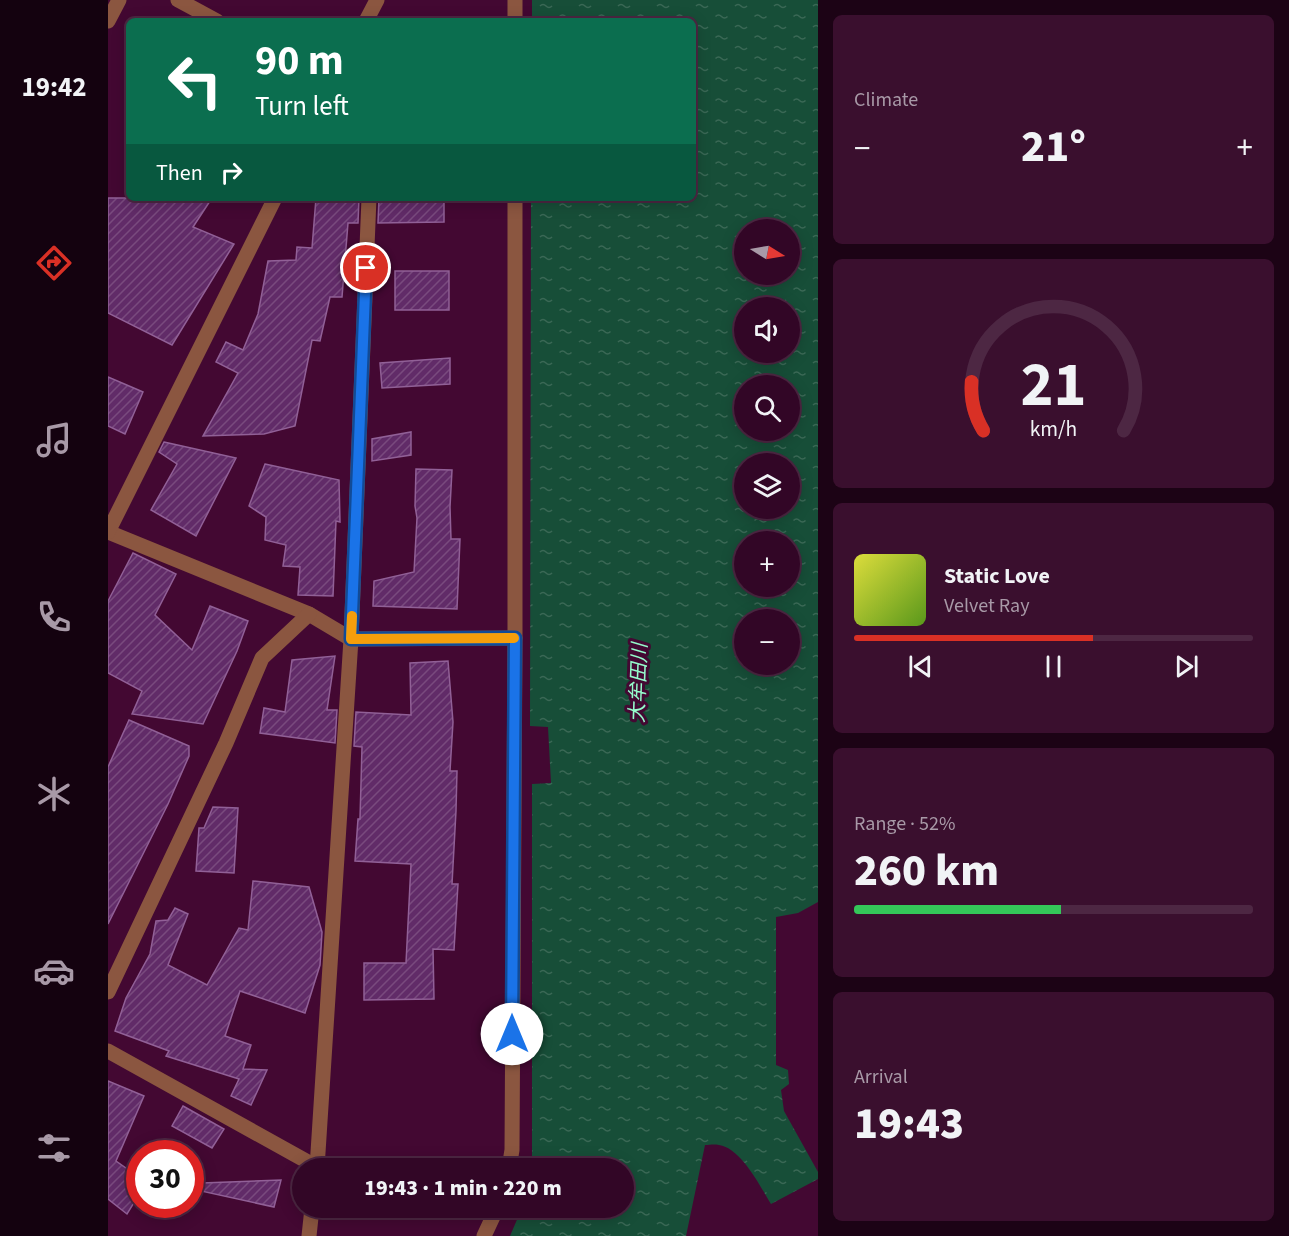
<!DOCTYPE html>
<html lang="en">
<head>
<meta charset="utf-8">
<style>
	:root { --surface:#320626; --page:#3a0f2e; --text:#f1f3f6; --muted:#a899a7; --line:#4d2743; --accent:#d93025 }
	body { margin:0; font-family:"Source Sans 3","Noto Sans JP",sans-serif; background:var(--page); color:var(--text); height:100vh; display:flex; flex-direction:column; font-size:22px; white-space:nowrap }
	* { box-sizing:border-box; margin:0 }
	p { font-size:20px; color:var(--muted) }
	.icon { flex:none; width:33px; height:33px; fill:none; stroke:currentColor; stroke-width:2; stroke-linecap:round; stroke-linejoin:round }
	.map { position:relative; flex:1; overflow:hidden }
	.panel { display:flex; flex-direction:column; gap:15px; padding:15px; background:#1c0315; width:471px }
	.panel>* { flex:none }
	.hud { position:absolute; left:18px; top:18px; width:570px; height:183px; border-radius:9px; box-shadow:0 3px 15px #0003,0 0 0 2px var(--line); background:#0b6e4f; color:#fff; overflow:hidden }
	.needle { width:39px; rotate:101deg }
	.controls { position:absolute; left:626px; top:219px; display:grid; gap:12px }
	.controls a { display:grid; place-items:center; width:66px; height:66px; border-radius:50%; background:var(--surface); box-shadow:0 3px 15px #0003,0 0 0 2px var(--line); font-size:30px }
	.speed { position:absolute; left:18px; top:1140px; display:flex; gap:12px; font-size:30px; font-weight:700; text-align:center }
	.speed>* { display:grid; place-content:center; width:78px; height:78px; border-radius:50%; background:var(--surface); box-shadow:0 3px 15px #0003,0 0 0 2px var(--line); line-height:1 }
	.speed .limit { border:9px solid #d22; background:#fff; color:#111 }
	.pin { position:absolute; display:grid; place-items:center; width:51px; height:51px; color:#fff; margin:-26px; border:3px solid #fff; border-radius:50%; box-shadow:0 2px 6px #0007 }
	.me { position:absolute; width:66px; margin:-33px; rotate:0deg; stroke-linejoin:round; filter:drop-shadow(0 0 4px #0008) }
	.turn { display:flex; align-items:center; gap:21px; height:126px; padding:0 30px; font-size:27px }
	.turn .icon { width:78px; height:78px; stroke-width:2.5 }
	.turn b { display:block; font-size:42px; line-height:51px }
	.then { display:flex; align-items:center; height:57px; padding:0 30px; background:#0003; gap:12px; font-size:22px }
	.big { font-size:45px; font-weight:800; line-height:1.1 }
	.panel .card { flex:1; display:flex; flex-direction:column; justify-content:center; gap:9px; min-width:0; padding:0 21px; border-radius:9px; background:var(--page) }
	.panel .dial { align-items:center; gap:0 }
	.dial svg { height:156px; overflow:visible; fill:none; stroke:var(--line); stroke-width:7; stroke-linecap:round; text-anchor:middle }
	.dial text { fill:var(--text); stroke:none }
	.song { display:flex; align-items:center; gap:18px }
	.cover { width:72px; height:72px; border-radius:9px; background:linear-gradient(135deg,hsl(60 70% 55%),hsl(90 70% 35%)) }
	.played { height:6px; border-radius:3px; background:linear-gradient(90deg,var(--accent) 60%,var(--line) 60%) }
	.keys { display:flex; justify-content:space-around; direction:ltr }
	.heat { display:flex; justify-content:space-between; align-items:center; font-size:33px; direction:ltr }
	.charge { height:9px; border-radius:4px; background:linear-gradient(90deg,#34c759 52%,var(--line) 0) }
	.trip { position:absolute; left:184px; top:1158px; width:342px; height:60px; border-radius:30px; background:var(--surface); box-shadow:0 3px 15px #0003,0 0 0 2px var(--line); font-weight:800; line-height:60px; text-align:center }
	main { display:flex; flex:1; min-height:0 }
	.dock { display:flex; flex-direction:column; width:108px; justify-content:space-around; align-items:center; background:#14020f; color:var(--muted) }
	.dock .icon { width:42px; height:42px }
	.dock .selected { color:var(--accent) }
	.dock b { font-size:27px; color:var(--text) }
	.map>svg:first-child { display:block }
	.water { fill:url(#water-ripples); fill-rule:evenodd }
	.building { fill:url(#building-hatch); stroke:#916097; stroke-width:1.5 }
	.lines { fill:none; stroke-linecap:round; stroke-linejoin:round }
	.minor { stroke:#8b5640; stroke-width:15 }
	.route-casing { stroke:#114b97; stroke-width:15 }
	.route { stroke:#1a73e8; stroke-width:10 }
	.slow { stroke:#f59e0b; stroke-width:10 }
	.labels { text-anchor:middle; dominant-baseline:central; stroke-width:6; stroke-linejoin:round; paint-order:stroke }
	.water-label { font-size:20px; font-style:italic; fill:#95fbcc; stroke:#430832 }
</style>
</head>
<body>
<main>
<nav class="dock">
<b>19:42</b>
<svg class="icon selected" aria-label="directions" viewBox="0 0 24 24"><path d="M12 3l9 9-9 9-9-9zM9 14v-3h6M13 9l2 2-2 2"/></svg>
<svg class="icon" aria-label="music" viewBox="0 0 24 24"><path d="M9 18V5l10-2v13"/><circle cx="6" cy="18" r="3"/><circle cx="16" cy="16" r="3"/></svg>
<svg class="icon" aria-label="phone" viewBox="0 0 24 24"><path d="M5 4h4l2 5-3 2q2 4 5 5l2-3 5 2v4C11 20 4 13 5 4z"/></svg>
<svg class="icon" aria-label="climate" viewBox="0 0 24 24"><path d="M12 3v18M4 7l16 10M4 17L20 7"/></svg>
<svg class="icon" aria-label="car" viewBox="0 0 24 24"><path d="M5 17H2v-5l4-1 3-4h7l3 4 3 1v5h-3M9 17h6M6 11h13"/><circle cx="7" cy="17" r="2"/><circle cx="17" cy="17" r="2"/></svg>
<svg class="icon" aria-label="filters" viewBox="0 0 24 24"><path d="M4 7h16M4 17h16"/><circle cx="9" cy="7" r="2"/><circle cx="15" cy="17" r="2"/></svg>
</nav>
<div class="map">
<svg width="710" height="1236" viewBox="0 0 710 1236">
	<defs>
		<pattern id="water-ripples" width="26" height="14" patternUnits="userSpaceOnUse" patternTransform="scale(1.5)"><rect width="26" height="14" fill="#174e38"/><path d="M2 4q2-2 4 0t4 0M15 11q2-2 4 0t4 0" fill="none" stroke="#3a6855"/></pattern>
		<pattern id="building-hatch" width="6" height="6" patternUnits="userSpaceOnUse" patternTransform="scale(1.5)"><rect width="6" height="6" fill="#612b68"/><path d="M-1 1l2-2M0 6l6-6M5 7l2-2" fill="none" stroke="#794a7e"/></pattern>
	</defs>
	<rect width="100%" height="100%" fill="#430832"/>
	<!-- water -->
	<path class="water" d="M 424,0 L 710,0 L 710,902 L 690,913 L 668,917 L 668,1065 L 680,1070 L 681,1084 L 673,1090 L 676,1111 L 710,1172 L 710,1179 L 663,1204 C 652,1186 633,1148 611,1145 C 606,1144 601,1145 597,1145 L 578,1236 L 402,1236 L 414,1208 L 516,1208 L 516,1168 L 424,1168 L 424,784 L 443,783 L 440,727 L 422,726 L 423,198 L 585,198 L 585,21 L 424,21 ZM 636,230 L 681,230 L 681,274 L 636,274 ZM 636,308 L 681,308 L 681,352 L 636,352 ZM 636,386 L 681,386 L 681,430 L 636,430 ZM 636,464 L 681,464 L 681,508 L 636,508 ZM 636,542 L 681,542 L 681,586 L 636,586 ZM 636,620 L 681,620 L 681,664 L 636,664 Z"/>
	<!-- building -->
	<g class="building">
		<path d="M 0,198 L 104,198 L 85,227 L 126,244 L 64,345 L 0,313 Z"/>
		<path d="M 208,198 L 251,198 L 250,223 L 240,223 L 234,297 L 222,297 L 212,341 L 204,340 L 187,426 L 156,434 L 95,436 L 130,373 L 108,362 L 118,342 L 135,350 L 150,314 L 160,261 L 188,260 L 189,247 L 204,248 Z"/>
		<path d="M 271,198 L 336,198 L 336,222 L 270,223 Z"/>
		<rect x="287" y="271" width="54" height="39"/>
		<path d="M 342,358 L 342,384 L 274,388 L 272,363 Z"/>
		<path d="M 0,377 L 35,392 L 17,434 L 0,426 Z"/>
		<path d="M 303,432 L 303,455 L 264,461 L 264,439 Z"/>
		<path d="M 56,442 L 128,458 L 88,536 L 43,510 L 69,464 L 51,452 Z"/>
		<path d="M 157,464 L 231,480 L 232,522 L 228,521 L 225,596 L 190,595 L 192,567 L 175,566 L 178,545 L 157,540 L 158,517 L 141,506 Z"/>
		<path d="M 308,469 L 344,470 L 342,507 L 343,539 L 352,539 L 349,609 L 265,606 L 266,581 L 306,572 L 309,518 L 307,506 Z"/>
		<path d="M 25,553 L 68,574 L 47,615 L 84,650 L 102,606 L 140,621 L 129,651 L 95,724 L 24,714 L 34,691 L 0,673 L 0,601 Z"/>
		<path d="M 227,656 L 219,710 L 229,710 L 227,743 L 152,733 L 156,708 L 177,712 L 184,660 Z"/>
		<path d="M 340,661 L 345,722 L 342,771 L 349,771 L 348,811 L 344,884 L 350,884 L 346,950 L 325,949 L 326,999 L 256,1000 L 256,963 L 298,963 L 303,864 L 247,861 L 250,819 L 252,819 L 254,747 L 246,746 L 248,712 L 303,715 L 302,663 Z"/>
		<path d="M 21,720 L 81,746 L 81,756 L 60,804 L 0,924 L 0,767 Z"/>
		<path d="M 105,807 L 130,808 L 126,873 L 88,871 L 91,828 L 96,828 Z"/>
		<path d="M 145,881 L 201,887 L 214,932 L 212,965 L 197,1013 L 132,991 L 117,1036 L 143,1045 L 135,1069 L 159,1070 L 143,1105 L 123,1096 L 131,1079 L 58,1056 L 61,1051 L 7,1031 L 18,998 L 42,954 L 48,921 L 60,920 L 67,908 L 80,914 L 60,965 L 99,985 L 131,928 L 140,930 Z"/>
		<path d="M 0,1081 L 36,1096 L 8,1161 L 32,1178 L 32,1193 L 19,1214 L 0,1199 Z"/>
		<path d="M 75,1106 L 116,1129 L 104,1148 L 64,1126 Z"/>
		<path d="M 173,1180 L 166,1207 L 93,1191 L 94,1183 Z"/>
	</g>
	<g class="lines">
		<!-- minor -->
		<g class="minor">
			<path d="M 70,0 L 109,21"/>
			<path d="M 0,21 L 11,0"/>
			<path d="M 258,21 L 269,0"/>
			<path d="M 407,21 L 407,0"/>
			<path d="M 0,532 L 201,614 L 243,639 L 407,638"/>
			<path d="M 0,532 L 167,198"/>
			<path d="M 0,992 L 118,743 L 154,658 L 201,614"/>
			<path d="M 0,1051 L 209,1167"/>
			<path d="M 209,1168 L 243,639 L 261,198"/>
			<path d="M 401,1168 L 404,1150 L 407,638 L 407,198"/>
			<path d="M 201,1236 L 204,1208"/>
			<path d="M 376,1236 L 389,1208"/>
		</g>
	</g>
	<g class="lines">
		<defs>
			<path id="route" d="M 258,268 L 243,639 L 407,638 L 404,1034"/>
		</defs>
		<!-- route casing -->
		<use href="#route" class="route-casing"/>
		<!-- route -->
		<use href="#route" class="route"/>
		<!-- slow -->
		<path class="slow" d="M 244,616 L 243,639 L 406,638"/>
	</g>
	<g class="labels">
		<!-- water labels -->
		<g class="water-label">
			<text transform="translate(531 683) rotate(-88)">大牟田川</text>
		</g>
	</g>
</svg>
<div class="controls">
<a><svg class="needle" viewBox="-14 -14 28 28"><path d="M0-13l5 13h-10z" fill="#e53935"/><path d="M0 13l5-13h-10z" fill="#a899a7"/></svg></a>
<a><svg class="icon" aria-label="sound" viewBox="0 0 24 24"><path d="M4 9h4l5-4v14l-5-4H4zM17 9q2 3 0 6"/></svg></a>
<a><svg class="icon" aria-label="search" viewBox="0 0 24 24"><circle cx="10" cy="10" r="6"/><path d="M15 15l6 6"/></svg></a>
<a><svg class="icon" aria-label="layers" viewBox="0 0 24 24"><path d="M12 4l9 5-9 5-9-5zM3 14l9 5 9-5"/></svg></a>
<a>+</a>
<a>−</a>
</div>
<div class="speed"><div class="limit">30</div></div>
<div class="pin" style="left:258px;top:268px;background:#d93025"><svg class="icon" aria-label="arrive" viewBox="0 0 24 24"><path d="M6 21V4h12l-3 4 3 4H6"/></svg></div>
<svg class="me" style="left:404px;top:1034px" viewBox="-20 -20 40 40"><circle r="19" fill="#fff"/><path d="M0-13L10 11 0 6-10 11z" fill="#1a73e8"/></svg>
<div class="trip">19:43 · 1 min · 220 m</div>
<div class="hud">
<div class="turn"><svg class="icon" aria-label="left" viewBox="0 0 24 24"><path d="M17 20v-9H6M10 6l-5 5 5 5"/></svg><div><b>90 m</b>Turn left</div></div>
<div class="then">Then<svg class="icon" aria-label="right" viewBox="0 0 24 24"><path d="M7 20v-9h11M14 6l5 5-5 5"/></svg></div>
</div>
</div>
<section class="panel">
<div class="card"><p>Climate</p>
<div class="heat"><a>−</a><b class="big">21°</b><a>+</a></div>
</div>
<div class="card dial"><svg viewBox="0 0 100 80">
<path d="M14 69A42 42 0 1 1 86 69"/>
<path d="M14 69A42 42 0 0 1 8 44" stroke="#d93025"/>
<text x="50" y="56" font-size="32" font-weight="700">21</text>
<text x="50" y="72" font-size="11">km/h</text>
</svg></div>
<div class="card">
<div class="song"><i class="cover"></i><div><b>Static Love</b><p>Velvet Ray</p></div></div>
<div class="played"></div>
<div class="keys"><svg class="icon" aria-label="previous" viewBox="0 0 24 24"><path d="M18 5L8 12l10 7zM5 5v14"/></svg><svg class="icon" aria-label="pause" viewBox="0 0 24 24"><path d="M8 5v14M16 5v14"/></svg><svg class="icon" aria-label="next" viewBox="0 0 24 24"><path d="M6 5l10 7-10 7zM19 5v14"/></svg></div>
</div>
<div class="card"><p>Range · 52%</p><b class="big">260 km</b><div class="charge"></div></div>
<div class="card"><p>Arrival</p><b class="big">19:43</b></div>
</section>
</main>
</body>
</html>
